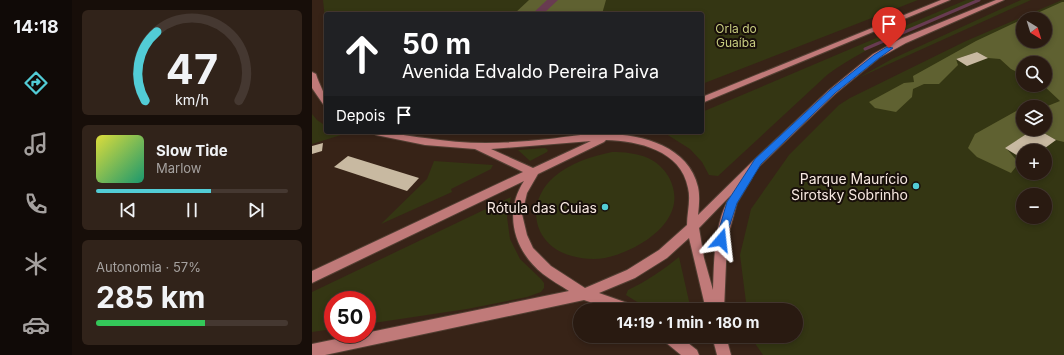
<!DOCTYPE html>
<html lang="pt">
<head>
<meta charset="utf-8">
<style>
	:root { --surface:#291a11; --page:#31231a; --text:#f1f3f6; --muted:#a5a19f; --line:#453831; --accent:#52ccd6 }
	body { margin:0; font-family:Inter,sans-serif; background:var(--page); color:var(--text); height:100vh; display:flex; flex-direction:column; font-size:15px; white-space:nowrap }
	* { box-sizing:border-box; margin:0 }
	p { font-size:13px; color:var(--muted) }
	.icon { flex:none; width:22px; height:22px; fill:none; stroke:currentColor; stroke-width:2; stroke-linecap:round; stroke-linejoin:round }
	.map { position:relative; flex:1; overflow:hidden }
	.drawer { display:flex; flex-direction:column; gap:10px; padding:10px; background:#170e09; width:240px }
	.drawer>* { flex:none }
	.top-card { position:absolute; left:12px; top:12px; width:380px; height:122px; border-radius:4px; box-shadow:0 2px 6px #0003,0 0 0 1px var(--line); background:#202124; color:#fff; overflow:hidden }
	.needle { width:26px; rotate:142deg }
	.fabs { position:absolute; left:704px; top:12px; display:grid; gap:8px }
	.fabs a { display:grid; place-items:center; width:36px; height:36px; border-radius:50%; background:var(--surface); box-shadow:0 2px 6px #0003,0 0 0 1px var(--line); font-size:20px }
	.speed { position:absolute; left:12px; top:291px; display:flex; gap:8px; font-size:20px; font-weight:700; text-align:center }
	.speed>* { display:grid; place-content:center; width:52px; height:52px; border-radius:50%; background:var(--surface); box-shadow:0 2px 6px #0003,0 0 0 1px var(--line); line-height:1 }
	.speed .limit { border:6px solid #d22; background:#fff; color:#111 }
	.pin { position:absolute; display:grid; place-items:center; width:34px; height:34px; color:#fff; margin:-41px -17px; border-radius:50% 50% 50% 0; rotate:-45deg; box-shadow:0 0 4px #0007 }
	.pin .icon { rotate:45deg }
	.me { position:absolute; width:44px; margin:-22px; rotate:17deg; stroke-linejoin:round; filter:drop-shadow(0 0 3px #0008) }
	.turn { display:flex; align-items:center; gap:14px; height:84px; padding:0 12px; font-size:18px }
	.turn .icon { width:52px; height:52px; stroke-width:2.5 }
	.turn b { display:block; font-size:28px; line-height:34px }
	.then { display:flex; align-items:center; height:38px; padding:0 12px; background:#0003; gap:8px; font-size:15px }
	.big { font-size:30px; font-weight:700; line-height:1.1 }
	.drawer .tile { flex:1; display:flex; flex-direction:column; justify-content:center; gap:6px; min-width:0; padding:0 14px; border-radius:6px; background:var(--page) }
	.drawer .dial { align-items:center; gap:0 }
	.dial svg { height:104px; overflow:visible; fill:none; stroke:var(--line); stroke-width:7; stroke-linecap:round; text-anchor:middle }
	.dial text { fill:var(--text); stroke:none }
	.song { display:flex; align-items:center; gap:12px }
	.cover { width:48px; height:48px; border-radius:6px; background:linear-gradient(135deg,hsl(60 70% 55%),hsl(160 70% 35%)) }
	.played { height:4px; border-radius:2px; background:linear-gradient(90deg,var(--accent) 60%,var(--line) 60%) }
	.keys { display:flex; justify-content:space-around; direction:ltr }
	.charge { height:6px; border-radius:3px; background:linear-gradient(90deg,#34c759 57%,var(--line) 0) }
	.trip { position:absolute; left:261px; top:303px; width:230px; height:40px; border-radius:20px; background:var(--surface); box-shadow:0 2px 6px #0003,0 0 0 1px var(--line); font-weight:700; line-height:40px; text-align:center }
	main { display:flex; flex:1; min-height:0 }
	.dock { display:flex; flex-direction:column; width:72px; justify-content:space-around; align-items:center; background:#100a07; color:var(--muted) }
	.dock .icon { width:28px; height:28px }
	.dock .selected { color:var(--accent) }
	.dock b { font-size:18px; color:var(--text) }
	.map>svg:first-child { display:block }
	.green { fill:#343613; fill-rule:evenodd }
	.forest { fill:#5f6131 }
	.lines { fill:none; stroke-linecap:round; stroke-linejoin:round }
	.stream { stroke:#683b51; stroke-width:3 }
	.canal { fill:#683b51; fill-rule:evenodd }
	.building { fill:#c8b9a1 }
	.secondary-casing { stroke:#523f33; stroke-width:2 }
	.secondary { fill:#c07a79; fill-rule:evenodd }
	.route { fill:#1a73e8; stroke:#114b97 }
	.poi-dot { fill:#52ccd6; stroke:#180f0a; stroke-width:1.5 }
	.labels { text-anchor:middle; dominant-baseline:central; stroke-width:4; stroke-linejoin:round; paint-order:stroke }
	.far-park-label { font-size:12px; fill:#c8cd80; stroke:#180f0a }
	.poi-label { font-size:14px; fill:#f7e8e1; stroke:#180f0a; text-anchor:end }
</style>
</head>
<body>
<main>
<nav class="dock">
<b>14:18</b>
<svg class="icon selected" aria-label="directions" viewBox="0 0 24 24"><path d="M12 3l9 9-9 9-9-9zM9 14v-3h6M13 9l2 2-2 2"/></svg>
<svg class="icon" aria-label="music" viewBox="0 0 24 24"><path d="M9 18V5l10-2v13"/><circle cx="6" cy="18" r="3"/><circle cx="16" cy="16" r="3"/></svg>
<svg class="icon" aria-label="phone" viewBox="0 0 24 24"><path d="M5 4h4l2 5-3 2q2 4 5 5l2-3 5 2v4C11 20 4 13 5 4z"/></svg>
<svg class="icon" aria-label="climate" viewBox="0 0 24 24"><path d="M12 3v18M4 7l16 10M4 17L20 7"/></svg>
<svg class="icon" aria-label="car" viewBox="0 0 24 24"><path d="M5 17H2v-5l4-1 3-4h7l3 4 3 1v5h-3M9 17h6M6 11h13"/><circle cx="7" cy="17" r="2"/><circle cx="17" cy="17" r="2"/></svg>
</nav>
<section class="drawer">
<div class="tile dial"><svg viewBox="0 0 100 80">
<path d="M14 69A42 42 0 1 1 86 69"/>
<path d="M14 69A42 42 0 0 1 23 16" stroke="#52ccd6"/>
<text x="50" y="56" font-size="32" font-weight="700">47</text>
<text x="50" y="72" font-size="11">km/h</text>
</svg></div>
<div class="tile">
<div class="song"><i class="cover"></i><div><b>Slow Tide</b><p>Marlow</p></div></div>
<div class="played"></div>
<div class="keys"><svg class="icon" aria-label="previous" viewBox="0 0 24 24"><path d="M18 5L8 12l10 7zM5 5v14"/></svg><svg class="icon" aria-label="pause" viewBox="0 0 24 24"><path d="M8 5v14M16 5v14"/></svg><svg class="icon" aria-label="next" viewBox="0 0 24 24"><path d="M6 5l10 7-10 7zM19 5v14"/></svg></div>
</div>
<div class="tile"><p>Autonomia · 57%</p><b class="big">285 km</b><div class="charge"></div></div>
</section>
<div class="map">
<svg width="752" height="355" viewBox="0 0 752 355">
	<rect width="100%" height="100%" fill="#372317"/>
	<!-- green -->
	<g class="green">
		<path d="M 11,0 L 606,0 L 390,84 L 390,14 L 14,14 L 14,29 Z"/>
		<path d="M 654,0 L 669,0 C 617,23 561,41 515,75 L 406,176 L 397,175 L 390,162 L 378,149 L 351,132 L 390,132 L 390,112 Z"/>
		<path d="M 709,0 L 719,0 L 546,78 L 580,59 Z"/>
		<path d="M 750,0 L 752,0 L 752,355 L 451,355 L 438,336 L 484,336 L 484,310 L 435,310 L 428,255 L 439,209 L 477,155 L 527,105 L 538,98 L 654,41 ZM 711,19 L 733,19 L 733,41 L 711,41 ZM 711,63 L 733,63 L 733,85 L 711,85 ZM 711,107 L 733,107 L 733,129 L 711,129 ZM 711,151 L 733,151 L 733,173 L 711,173 ZM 711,195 L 733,195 L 733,217 L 711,217 Z"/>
		<path d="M 0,114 L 5,120 L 14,126 L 14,132 L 24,132 L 29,135 L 0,144 Z"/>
		<path d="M 233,148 L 236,150 L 235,152 L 218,161 L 206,150 Z"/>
		<path d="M 300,152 C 312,152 324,153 336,158 C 356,167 369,192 359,213 C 349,236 317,253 293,258 C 282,260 271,259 260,256 C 221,246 212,203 242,177 C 258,163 280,156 300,152 Z"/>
		<path d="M 122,161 L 181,165 L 179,169 L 139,189 L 140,192 L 69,224 L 115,179 Z"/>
		<path d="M 199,197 L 195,217 L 198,239 L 208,259 L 229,279 L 232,283 L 232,288 L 229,292 L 215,297 L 155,309 L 55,324 L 55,300 L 21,300 L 21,329 L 0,332 L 0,292 Z"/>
		<path d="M 367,257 L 379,310 L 338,310 L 314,295 L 316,290 C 335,281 351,270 367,257 Z"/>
	</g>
	<!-- forest -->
	<g class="forest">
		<path d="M 217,0 L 294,0 L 290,14 L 202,14 Z"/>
		<path d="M 750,2 L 752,2 L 752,142 L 744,140 L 725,129 L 733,129 L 733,107 L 748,101 L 731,85 L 733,85 L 733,63 L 711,63 L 711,75 L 699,69 L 688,59 L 676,58 L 665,52 L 644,59 L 646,65 L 627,84 L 612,84 L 601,89 L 600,97 L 584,112 L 563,108 L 557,102 L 592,83 L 602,82 L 601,76 L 664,41 L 711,19 L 711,41 L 733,41 L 733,19 L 712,19 Z"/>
		<path d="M 711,109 L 711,129 L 722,129 L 694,148 L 707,163 L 699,173 L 665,157 L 656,148 L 663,134 L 706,110 Z"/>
	</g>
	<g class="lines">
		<!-- stream -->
		<path class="stream" d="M 553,49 L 667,0"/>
		<!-- canal -->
		<path class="canal" d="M 235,0 L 246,0 L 231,14 L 220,14 Z"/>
	</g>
	<!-- building -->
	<g class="building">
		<path d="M 665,52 L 676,58 L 655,66 L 644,59 Z"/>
		<path d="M 722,129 L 725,129 L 744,140 L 729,151 L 711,151 L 711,159 L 693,148 Z"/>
		<path d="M 11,143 L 10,151 L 0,154 L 0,146 Z"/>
		<path d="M 36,156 L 107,178 L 95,191 L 22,167 Z"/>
	</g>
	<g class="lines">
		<defs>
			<g id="secondary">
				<path d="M 629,0 L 638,0 L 390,103 L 390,97 Z"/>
				<path d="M 684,0 L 692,0 L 594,43 L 567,58 L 523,94 L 438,175 L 440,178 L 425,203 L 415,240 L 412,310 L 394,310 L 377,238 L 355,258 L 323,278 L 287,293 L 324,306 L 325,310 L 301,310 L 272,300 L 13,355 L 0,355 L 0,344 L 257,291 C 249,286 239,280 231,274 C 202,251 191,213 212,181 L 0,283 L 0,271 L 211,172 L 163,149 L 113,145 L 64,135 L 59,132 C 78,132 95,136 113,138 C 133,141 154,143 174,143 C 195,143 216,141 237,139 C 256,137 275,133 294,134 C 331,134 377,147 386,187 C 388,196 387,206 386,215 L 443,159 L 517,90 L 561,54 L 588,39 ZM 294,140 C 326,141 369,150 376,188 C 379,200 375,213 375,225 L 347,250 L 315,270 L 273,288 L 239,266 L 221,248 L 215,235 L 210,214 L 215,193 L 226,174 L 292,142 ZM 279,141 L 221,168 L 179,149 ZM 419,195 C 402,221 402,260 401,290 L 392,258 L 387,228 Z"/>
				<path d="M 0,72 L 4,74 C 7,85 14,93 14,105 L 11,104 L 0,88 Z"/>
				<path d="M 350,336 L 367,336 L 385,350 L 387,355 L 369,355 L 352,341 Z"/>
				<path d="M 400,336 L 414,336 L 419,355 L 405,355 Z"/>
			</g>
		</defs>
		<!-- secondary casing -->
		<use href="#secondary" class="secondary-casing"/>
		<!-- secondary -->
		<use href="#secondary" class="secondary"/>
	</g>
	<!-- route -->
	<path class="route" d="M 575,47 L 581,48 L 567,58 L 523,93 L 449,164 L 425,203 L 412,243 L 409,244 L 405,243 L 404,240 L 415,202 L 443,159 L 518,90 L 562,55 Z"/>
	<!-- markers -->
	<g class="poi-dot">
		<circle cx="604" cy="186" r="4"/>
		<circle cx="293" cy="207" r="4"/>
	</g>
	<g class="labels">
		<!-- far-park labels -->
		<g class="far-park-label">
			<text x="424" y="28">Orla do<tspan x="424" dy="14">Guaíba</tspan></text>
		</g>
		<!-- poi labels -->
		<g class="poi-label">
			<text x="596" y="178">Parque Maurício<tspan x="596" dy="16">Sirotsky Sobrinho</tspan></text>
			<text x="285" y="207">Rótula das Cuias</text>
		</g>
	</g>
</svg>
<div class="fabs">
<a><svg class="needle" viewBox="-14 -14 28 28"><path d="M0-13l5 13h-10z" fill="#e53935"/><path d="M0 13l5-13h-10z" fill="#a5a19f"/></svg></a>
<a><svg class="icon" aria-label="search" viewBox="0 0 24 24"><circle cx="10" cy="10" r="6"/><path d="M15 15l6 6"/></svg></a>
<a><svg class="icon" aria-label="layers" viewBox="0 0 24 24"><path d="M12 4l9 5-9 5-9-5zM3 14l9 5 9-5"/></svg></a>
<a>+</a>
<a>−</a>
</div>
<div class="speed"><div class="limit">50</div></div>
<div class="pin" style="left:577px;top:48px;background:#d93025"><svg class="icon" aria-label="arrive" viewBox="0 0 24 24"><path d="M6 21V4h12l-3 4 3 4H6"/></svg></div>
<svg class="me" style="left:409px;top:240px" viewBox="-20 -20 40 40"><path d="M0-17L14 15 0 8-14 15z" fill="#1a73e8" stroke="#fff" stroke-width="4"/></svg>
<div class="trip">14:19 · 1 min · 180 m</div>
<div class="top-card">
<div class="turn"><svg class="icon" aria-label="ahead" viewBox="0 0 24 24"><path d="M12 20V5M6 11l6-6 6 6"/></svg><div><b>50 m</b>Avenida Edvaldo Pereira Paiva</div></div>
<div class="then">Depois<svg class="icon" aria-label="arrive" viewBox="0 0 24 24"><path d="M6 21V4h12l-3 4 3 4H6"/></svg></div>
</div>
</div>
</main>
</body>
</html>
